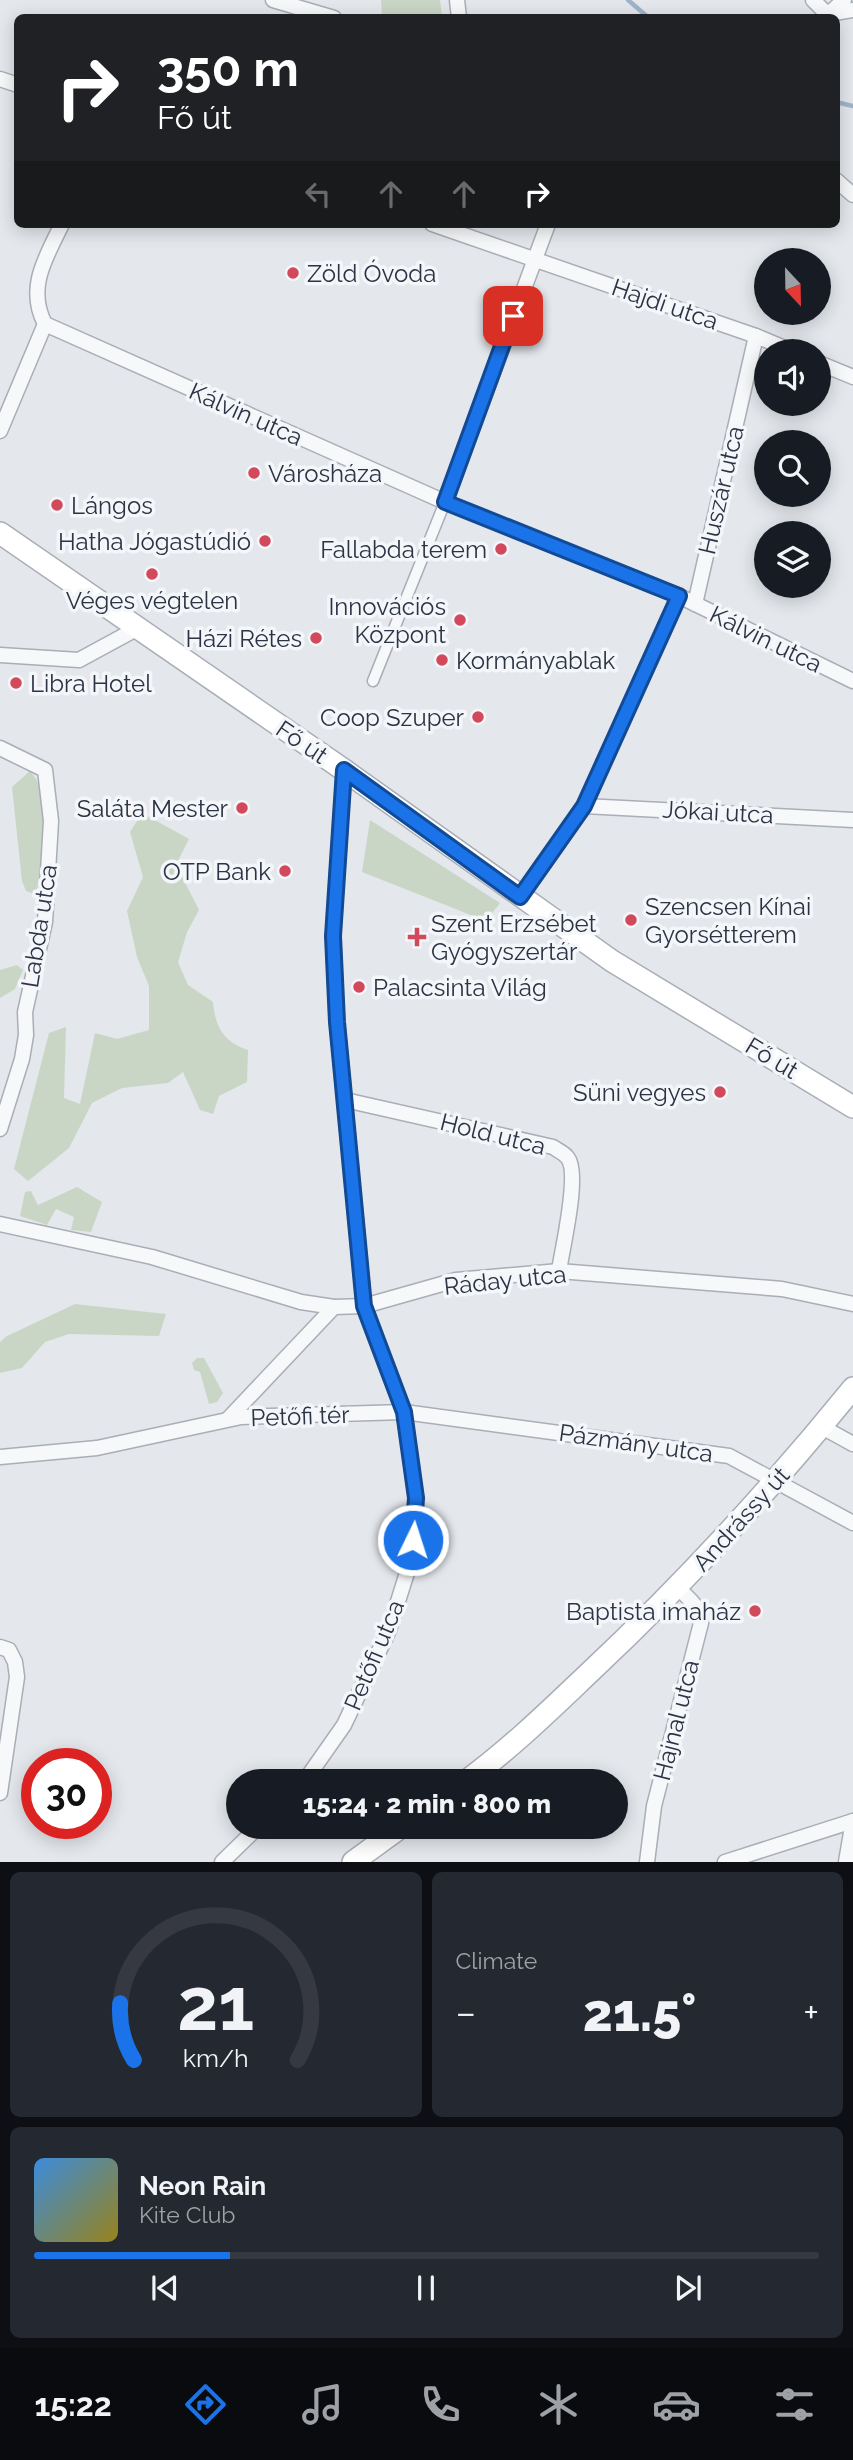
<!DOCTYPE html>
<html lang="en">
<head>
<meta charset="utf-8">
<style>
	:root { --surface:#171b24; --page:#242831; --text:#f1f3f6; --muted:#9ea1a6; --line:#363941; --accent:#1a73e8 }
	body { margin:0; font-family:Raleway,sans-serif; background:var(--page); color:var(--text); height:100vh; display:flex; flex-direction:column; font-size:26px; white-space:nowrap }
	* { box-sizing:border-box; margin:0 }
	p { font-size:23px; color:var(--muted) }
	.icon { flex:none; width:38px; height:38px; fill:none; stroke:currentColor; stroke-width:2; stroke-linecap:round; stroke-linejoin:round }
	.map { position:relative; height:1862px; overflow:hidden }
	.drawer { display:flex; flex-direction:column; gap:10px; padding:10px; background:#0d0f14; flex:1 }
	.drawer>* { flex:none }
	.top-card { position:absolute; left:14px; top:14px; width:826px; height:214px; border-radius:10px; box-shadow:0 4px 18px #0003; background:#202124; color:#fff; overflow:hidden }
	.needle { width:46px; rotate:158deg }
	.buttons { position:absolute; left:754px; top:248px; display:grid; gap:14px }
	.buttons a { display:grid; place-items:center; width:77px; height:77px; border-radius:50%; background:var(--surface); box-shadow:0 4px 18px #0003; font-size:35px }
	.speed { position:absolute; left:21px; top:1748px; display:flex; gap:14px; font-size:35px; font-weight:700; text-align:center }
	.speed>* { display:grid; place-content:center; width:91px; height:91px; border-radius:50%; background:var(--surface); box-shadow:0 4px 18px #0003; line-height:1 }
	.speed .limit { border:10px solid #d22; background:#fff; color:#111 }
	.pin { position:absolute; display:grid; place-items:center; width:60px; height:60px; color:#fff; margin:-30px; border-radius:14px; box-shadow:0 4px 10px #0006 }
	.me { position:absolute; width:77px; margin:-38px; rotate:4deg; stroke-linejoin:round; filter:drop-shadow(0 0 5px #0008) }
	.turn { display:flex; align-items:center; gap:24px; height:147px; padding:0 28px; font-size:32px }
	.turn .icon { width:91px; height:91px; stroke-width:2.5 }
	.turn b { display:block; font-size:49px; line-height:60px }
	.lanes { display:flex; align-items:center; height:66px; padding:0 28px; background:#0003; justify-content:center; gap:35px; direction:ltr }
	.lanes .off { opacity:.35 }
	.big { font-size:52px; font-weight:800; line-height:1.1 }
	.drawer .widget { flex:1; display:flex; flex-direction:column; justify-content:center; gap:10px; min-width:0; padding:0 24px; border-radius:10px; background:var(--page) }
	.drawer .dial { align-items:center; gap:0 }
	.dial svg { height:182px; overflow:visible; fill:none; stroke:var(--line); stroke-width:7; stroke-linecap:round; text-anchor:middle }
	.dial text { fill:var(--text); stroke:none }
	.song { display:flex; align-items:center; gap:21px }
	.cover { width:84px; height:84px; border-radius:10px; background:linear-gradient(135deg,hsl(210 70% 55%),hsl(50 70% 35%)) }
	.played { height:7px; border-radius:4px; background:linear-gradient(90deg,var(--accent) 25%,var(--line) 25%) }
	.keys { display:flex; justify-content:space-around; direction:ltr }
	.heat { display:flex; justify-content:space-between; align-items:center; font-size:38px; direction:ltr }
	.drawer .tiles { flex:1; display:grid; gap:10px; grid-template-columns:1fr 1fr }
	.widget:last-child { grid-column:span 2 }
	.trip { position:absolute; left:226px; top:1769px; width:402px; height:70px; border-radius:35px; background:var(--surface); box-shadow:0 4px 18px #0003; font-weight:800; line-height:70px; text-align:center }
	.tab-bar { display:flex; height:112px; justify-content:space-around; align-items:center; background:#090b0e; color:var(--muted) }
	.tab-bar .icon { width:49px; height:49px }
	.tab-bar .current { color:var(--accent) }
	.tab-bar b { font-size:32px; color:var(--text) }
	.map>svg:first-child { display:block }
	.green { fill:#c9d6c5 }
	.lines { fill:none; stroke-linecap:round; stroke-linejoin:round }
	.stream { stroke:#9fb4cc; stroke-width:4.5 }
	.pedestrian-casing { stroke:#a9aeb7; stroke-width:13 }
	.minor-casing { stroke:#a9aeb7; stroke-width:17 }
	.secondary-casing { stroke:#a9aeb7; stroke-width:24 }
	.pedestrian { stroke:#f7f8fa; stroke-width:10 }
	.minor { stroke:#f7f8fa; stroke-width:14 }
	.secondary { stroke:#fff; stroke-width:21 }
	.route-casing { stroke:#114b97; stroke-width:18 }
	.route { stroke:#1a73e8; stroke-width:12 }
	.poi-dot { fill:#d1495b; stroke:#f4f6f9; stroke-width:2.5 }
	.labels { text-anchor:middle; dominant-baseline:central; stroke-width:7; stroke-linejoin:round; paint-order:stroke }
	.poi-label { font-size:24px; fill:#2b3445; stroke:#f4f6f9; text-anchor:end }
	.street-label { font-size:24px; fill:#2b3445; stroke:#f4f6f9 }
</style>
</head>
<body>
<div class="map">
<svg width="853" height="1862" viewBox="0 0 853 1862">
	<rect width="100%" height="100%" fill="#e4e7ec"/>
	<!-- green -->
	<g class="green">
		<path d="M 381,0 L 440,0 L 442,17 L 382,17 Z"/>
		<path d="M 30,771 C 33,775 38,781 39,785 C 47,809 45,872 35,894 L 26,891 L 22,881 L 12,787 Z"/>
		<path d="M 142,813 L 189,839 L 176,865 L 199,910 L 187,932 L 178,962 L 188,985 L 213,1002 C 215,1027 224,1042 248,1050 L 247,1082 L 219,1096 L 213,1114 L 200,1110 L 183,1072 L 168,1083 L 122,1088 L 92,1103 L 69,1148 L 28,1181 L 14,1169 L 49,1033 L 66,1027 L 64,1098 L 80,1104 L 95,1033 L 117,1039 L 149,1030 L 149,986 L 137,957 L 127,911 L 143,877 L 130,832 Z"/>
		<path d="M 370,820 L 500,903 L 486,921 L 362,872 Z"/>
		<path d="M 17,965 L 23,970 L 15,989 L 0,998 L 0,970 Z"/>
		<path d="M 77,1187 L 102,1202 L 91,1232 L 71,1230 L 74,1217 L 56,1209 L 47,1225 L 20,1216 L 25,1192 L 31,1191 L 38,1205 Z"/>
		<path d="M 75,1304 L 166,1314 L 159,1336 L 69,1334 L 45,1342 L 22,1368 L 0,1373 L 0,1342 L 7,1336 Z"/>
		<path d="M 197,1358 L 204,1358 L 223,1393 L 217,1402 L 209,1404 L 200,1372 L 194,1370 L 192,1363 Z"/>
	</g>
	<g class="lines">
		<!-- stream -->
		<g class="stream">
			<path d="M 628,0 L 649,18"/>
			<path d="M 836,102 L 853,106"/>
		</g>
		<defs>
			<path id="pedestrian" d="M 373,681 L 445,502"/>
			<g id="minor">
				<path d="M 273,0 L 334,18"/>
				<path d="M 457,0 L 459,18"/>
				<path d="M 813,0 L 828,15"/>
				<path d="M 829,14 L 853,10"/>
				<path d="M 824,18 L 844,0"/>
				<path d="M 0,79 L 18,85"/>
				<path d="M 836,180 L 853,195"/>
				<path d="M 62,224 C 46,257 26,288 45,324 L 445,502 L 679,596 L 853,681"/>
				<path d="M 432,224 L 756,336 L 794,352"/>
				<path d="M 819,363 L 853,377"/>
				<path d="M 0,431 L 45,324"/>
				<path d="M 445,502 L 548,224"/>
				<path d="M 695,604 L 756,336"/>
				<path d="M 0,655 L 79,660 L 138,628"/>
				<path d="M 0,748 L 45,770 L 51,821 L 45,922 L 25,1012 L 26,1035 L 22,1059 L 0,1129"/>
				<path d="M 584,806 L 853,820"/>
				<path d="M 520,897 L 584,806 L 679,596"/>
				<path d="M 345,1100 L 553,1147 C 557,1150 564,1153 567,1157 C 581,1172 562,1249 559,1271"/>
				<path d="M 0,1224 L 152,1257 L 301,1302 L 334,1307 L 364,1306 L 456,1280 L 559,1271 L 782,1289 L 853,1304"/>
				<path d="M 228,1419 L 334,1307"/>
				<path d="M 822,1427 L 853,1444"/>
				<path d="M 0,1457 L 97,1448 L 241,1417 L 404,1412 L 729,1456 L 853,1523"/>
				<path d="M 0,1647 L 9,1650 L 15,1662 L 17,1677 L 0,1793"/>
				<path d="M 304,1782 L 344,1725 L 389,1630 L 411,1560 L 416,1498 L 404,1412 L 364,1306 L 337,1022 L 333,936 L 344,770"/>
				<path d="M 222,1862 L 258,1827"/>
				<path d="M 647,1862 L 654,1806 L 701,1623 C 700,1606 689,1599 678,1588"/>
				<path d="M 725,1862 L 853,1821"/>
				<path d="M 846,1862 L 853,1821"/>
			</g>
			<g id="secondary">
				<path d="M 0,533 L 344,770 L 612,961 L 853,1107"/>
				<path d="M 465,1782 C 510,1749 549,1711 589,1673 C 684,1584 771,1489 853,1388"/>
				<path d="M 353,1862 L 401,1827"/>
			</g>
		</defs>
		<!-- pedestrian casing -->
		<use href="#pedestrian" class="pedestrian-casing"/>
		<!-- minor casing -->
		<use href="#minor" class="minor-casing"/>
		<!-- secondary casing -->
		<use href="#secondary" class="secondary-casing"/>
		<!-- pedestrian -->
		<use href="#pedestrian" class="pedestrian"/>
		<!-- minor -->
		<use href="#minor" class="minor"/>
		<!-- secondary -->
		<use href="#secondary" class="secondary"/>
	</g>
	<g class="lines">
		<defs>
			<path id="route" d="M 413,1540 L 416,1498 L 404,1412 L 364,1306 L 337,1022 L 333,936 L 344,770 L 520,897 L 584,806 L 679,596 L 445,502 L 513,316"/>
		</defs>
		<!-- route casing -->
		<use href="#route" class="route-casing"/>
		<!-- route -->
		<use href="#route" class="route"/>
	</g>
	<!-- markers -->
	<g class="poi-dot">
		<circle cx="293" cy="273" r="7"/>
		<circle cx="254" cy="473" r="7"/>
		<circle cx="57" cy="505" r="7"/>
		<circle cx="265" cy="541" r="7"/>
		<circle cx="501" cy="549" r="7"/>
		<circle cx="152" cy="574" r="7"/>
		<circle cx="460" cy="620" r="7"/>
		<circle cx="316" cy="638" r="7"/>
		<circle cx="442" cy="660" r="7"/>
		<circle cx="16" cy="683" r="7"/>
		<circle cx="478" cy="717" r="7"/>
		<circle cx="242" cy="808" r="7"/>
		<circle cx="285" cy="871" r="7"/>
		<circle cx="631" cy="920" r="7"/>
		<path d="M413.5 926.5h7v7h7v7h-7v7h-7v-7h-7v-7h7z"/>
		<circle cx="359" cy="987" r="7"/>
		<circle cx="720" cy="1092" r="7"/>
		<circle cx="755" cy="1611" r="7"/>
	</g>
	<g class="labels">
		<!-- poi labels -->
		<g class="poi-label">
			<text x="307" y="273" text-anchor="start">Zöld Óvoda</text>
			<text x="268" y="473" text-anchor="start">Városháza</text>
			<text x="71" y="505" text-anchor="start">Lángos</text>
			<text x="251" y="541">Hatha Jógastúdió</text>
			<text x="487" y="549">Fallabda terem</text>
			<text x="152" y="600" text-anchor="middle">Véges végtelen</text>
			<text x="446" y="606">Innovációs<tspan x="446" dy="28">Központ</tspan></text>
			<text x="302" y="638">Házi Rétes</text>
			<text x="456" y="660" text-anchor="start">Kormányablak</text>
			<text x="30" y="683" text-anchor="start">Libra Hotel</text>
			<text x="464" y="717">Coop Szuper</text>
			<text x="228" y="808">Saláta Mester</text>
			<text x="271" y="871">OTP Bank</text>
			<text x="645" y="906" text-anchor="start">Szencsen Kínai<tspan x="645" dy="28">Gyorsétterem</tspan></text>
			<text x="431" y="923" text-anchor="start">Szent Erzsébet<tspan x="431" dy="28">Gyógyszertár</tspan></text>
			<text x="373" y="987" text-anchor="start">Palacsinta Világ</text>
			<text x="706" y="1092">Süni vegyes</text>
			<text x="741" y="1611">Baptista imaház</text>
		</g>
		<!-- street labels -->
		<g class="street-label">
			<text transform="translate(665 304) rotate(19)">Hajdi utca</text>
			<text transform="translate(246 414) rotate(24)">Kálvin utca</text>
			<text transform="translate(721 490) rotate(-77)">Huszár utca</text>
			<text transform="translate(766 639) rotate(26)">Kálvin utca</text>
			<text transform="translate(302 742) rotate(34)">Fő út</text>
			<text transform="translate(718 812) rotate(3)">Jókai utca</text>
			<text transform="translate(39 926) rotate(-81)">Labda utca</text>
			<text transform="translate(772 1058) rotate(31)">Fő út</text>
			<text transform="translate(493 1134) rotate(14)">Hold utca</text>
			<text transform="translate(505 1280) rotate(-6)">Ráday utca</text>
			<text transform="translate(300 1416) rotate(-2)">Petőfi tér</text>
			<text transform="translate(636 1443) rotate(8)">Pázmány utca</text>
			<text transform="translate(741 1519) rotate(-48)">Andrássy út</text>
			<text transform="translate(374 1655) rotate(-67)">Petőfi utca</text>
			<text transform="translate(676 1720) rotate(-76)">Hajnal utca</text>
		</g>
	</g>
</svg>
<div class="buttons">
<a><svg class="needle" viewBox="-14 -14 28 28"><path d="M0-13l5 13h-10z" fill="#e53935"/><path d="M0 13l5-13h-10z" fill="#9ea1a6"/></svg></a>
<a><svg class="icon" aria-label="sound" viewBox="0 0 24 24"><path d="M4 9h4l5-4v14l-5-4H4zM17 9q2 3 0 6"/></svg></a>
<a><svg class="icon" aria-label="search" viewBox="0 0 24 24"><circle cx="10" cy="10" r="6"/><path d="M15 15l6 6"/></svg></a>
<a><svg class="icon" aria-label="layers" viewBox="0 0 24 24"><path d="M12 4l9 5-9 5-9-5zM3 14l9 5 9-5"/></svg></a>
</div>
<div class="speed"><div class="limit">30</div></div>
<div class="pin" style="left:513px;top:316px;background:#d93025"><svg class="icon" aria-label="arrive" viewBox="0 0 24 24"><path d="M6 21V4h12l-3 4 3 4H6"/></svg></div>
<svg class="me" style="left:413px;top:1540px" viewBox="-20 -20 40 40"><circle r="17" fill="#1a73e8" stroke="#fff" stroke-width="3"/><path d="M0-11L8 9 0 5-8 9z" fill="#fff"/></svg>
<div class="trip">15:24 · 2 min · 800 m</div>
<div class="top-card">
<div class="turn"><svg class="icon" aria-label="right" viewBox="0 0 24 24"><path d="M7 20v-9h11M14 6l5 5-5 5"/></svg><div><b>350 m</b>Fő út</div></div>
<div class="lanes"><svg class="icon off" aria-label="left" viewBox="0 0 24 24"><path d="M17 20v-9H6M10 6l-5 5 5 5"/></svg><svg class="icon off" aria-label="ahead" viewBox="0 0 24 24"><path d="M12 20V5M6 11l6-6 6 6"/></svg><svg class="icon off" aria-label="ahead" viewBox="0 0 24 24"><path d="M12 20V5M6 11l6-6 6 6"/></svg><svg class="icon" aria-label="right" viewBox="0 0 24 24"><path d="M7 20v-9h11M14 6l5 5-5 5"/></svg></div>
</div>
</div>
<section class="drawer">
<div class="tiles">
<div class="widget dial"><svg viewBox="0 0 100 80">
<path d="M14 69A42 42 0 1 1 86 69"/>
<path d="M14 69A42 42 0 0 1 8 44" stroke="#1a73e8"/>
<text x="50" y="56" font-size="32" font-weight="700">21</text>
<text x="50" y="72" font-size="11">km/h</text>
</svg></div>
<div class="widget"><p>Climate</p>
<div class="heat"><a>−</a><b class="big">21.5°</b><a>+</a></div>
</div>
<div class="widget">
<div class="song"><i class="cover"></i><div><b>Neon Rain</b><p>Kite Club</p></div></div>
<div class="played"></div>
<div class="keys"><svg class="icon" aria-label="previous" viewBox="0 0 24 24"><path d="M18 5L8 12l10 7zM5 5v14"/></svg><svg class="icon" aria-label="pause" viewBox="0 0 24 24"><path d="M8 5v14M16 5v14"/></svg><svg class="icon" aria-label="next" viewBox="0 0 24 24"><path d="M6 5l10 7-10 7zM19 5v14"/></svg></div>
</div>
</div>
</section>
<nav class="tab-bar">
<b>15:22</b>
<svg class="icon current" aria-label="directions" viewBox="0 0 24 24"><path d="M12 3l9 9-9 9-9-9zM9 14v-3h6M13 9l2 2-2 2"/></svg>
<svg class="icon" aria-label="music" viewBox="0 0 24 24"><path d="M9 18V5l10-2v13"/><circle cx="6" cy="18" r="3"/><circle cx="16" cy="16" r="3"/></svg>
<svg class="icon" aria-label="phone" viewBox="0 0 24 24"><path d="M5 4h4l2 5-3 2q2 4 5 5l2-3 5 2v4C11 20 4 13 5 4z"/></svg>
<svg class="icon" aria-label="climate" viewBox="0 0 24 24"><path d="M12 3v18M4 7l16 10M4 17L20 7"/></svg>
<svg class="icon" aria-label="car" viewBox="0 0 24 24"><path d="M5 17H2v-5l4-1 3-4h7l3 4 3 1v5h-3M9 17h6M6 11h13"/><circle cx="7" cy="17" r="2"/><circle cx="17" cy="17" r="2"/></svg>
<svg class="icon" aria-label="filters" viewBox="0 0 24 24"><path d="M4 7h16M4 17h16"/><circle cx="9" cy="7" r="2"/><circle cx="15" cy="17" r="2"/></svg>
</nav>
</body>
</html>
